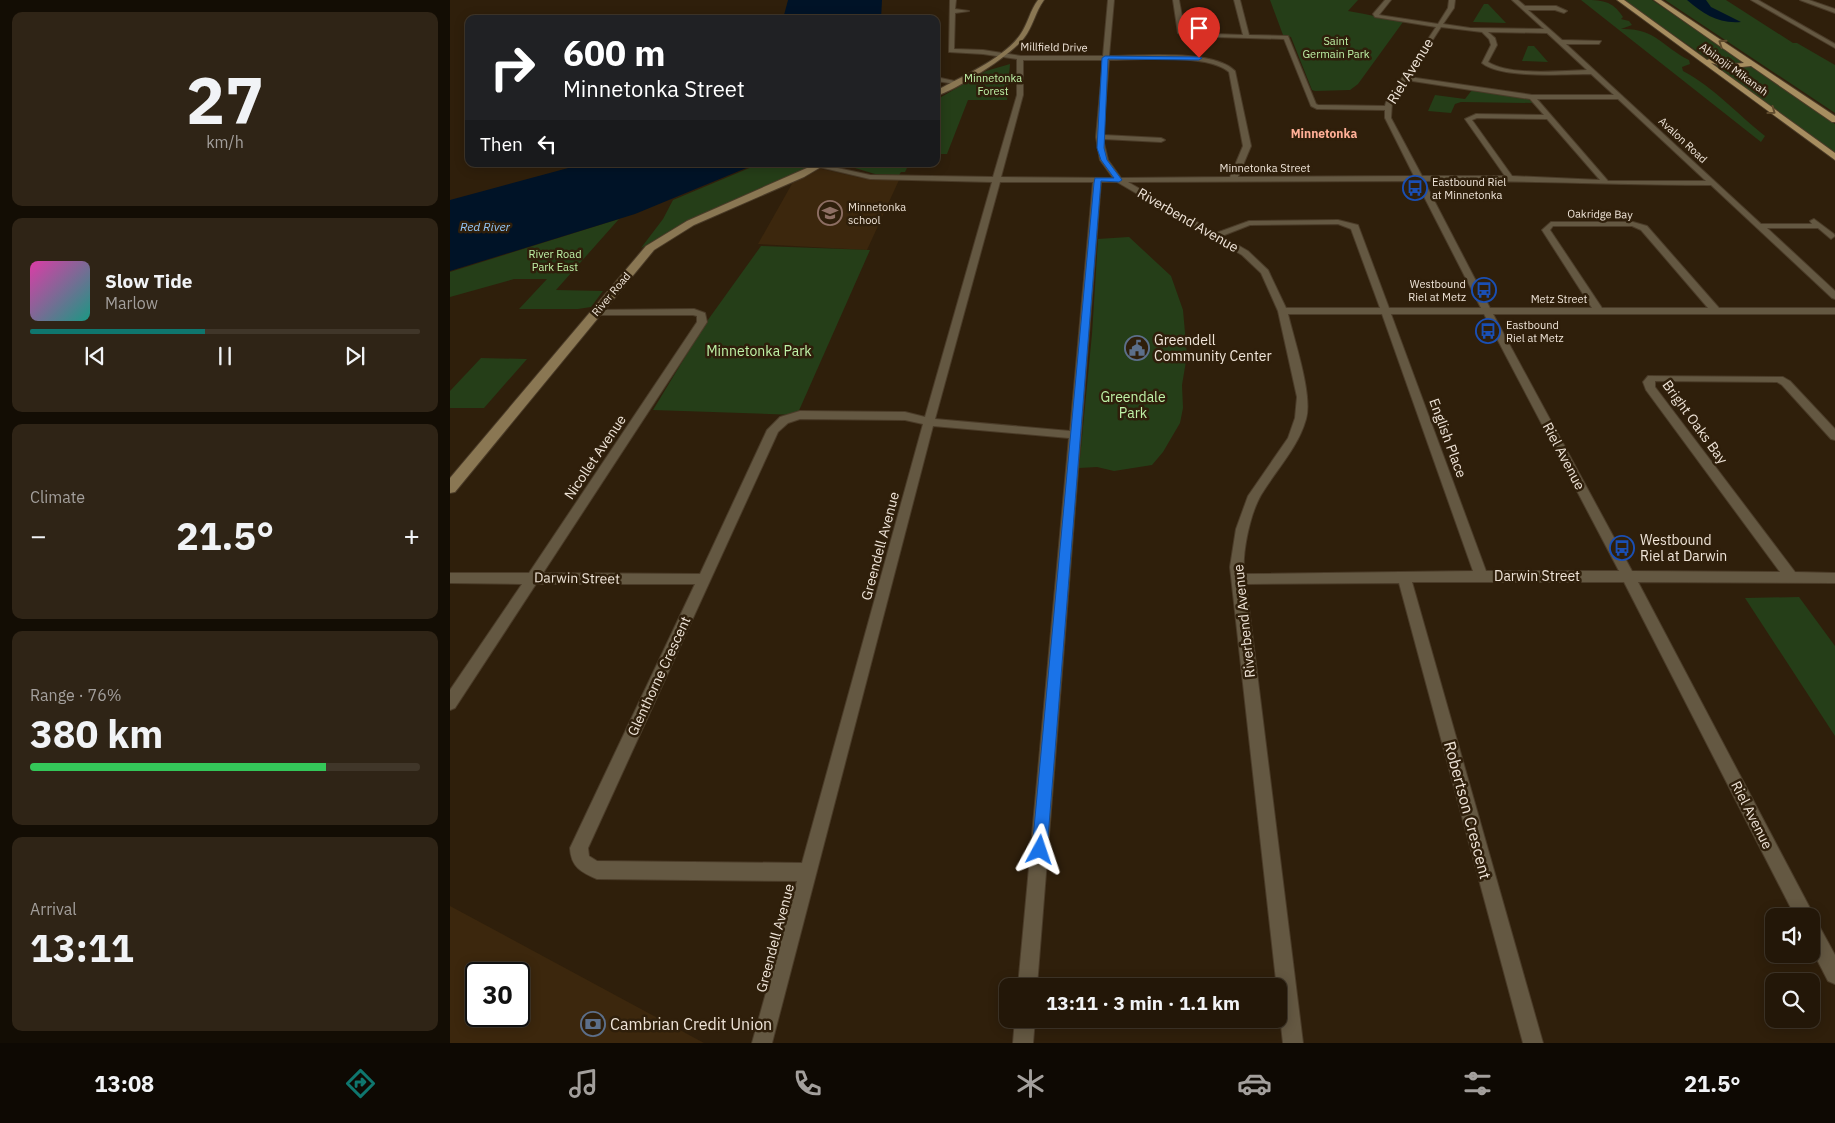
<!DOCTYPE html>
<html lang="en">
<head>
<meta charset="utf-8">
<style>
	:root { --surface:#231708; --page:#2f2416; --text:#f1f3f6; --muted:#a39f9c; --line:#403629; --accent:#0f766e }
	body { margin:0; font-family:"IBM Plex Sans",sans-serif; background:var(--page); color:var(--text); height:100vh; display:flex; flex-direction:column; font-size:19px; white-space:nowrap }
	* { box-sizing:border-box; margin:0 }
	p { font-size:16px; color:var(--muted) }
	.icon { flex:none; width:28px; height:28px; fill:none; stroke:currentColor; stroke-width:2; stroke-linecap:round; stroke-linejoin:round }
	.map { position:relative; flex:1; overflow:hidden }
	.sheet { display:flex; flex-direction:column; gap:12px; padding:12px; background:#130d04; width:450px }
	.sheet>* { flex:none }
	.guide { position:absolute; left:15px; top:15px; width:475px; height:152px; border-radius:10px; box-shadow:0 2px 12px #0003,0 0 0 1px var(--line); background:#202124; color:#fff; overflow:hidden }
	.tools { position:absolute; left:1315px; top:908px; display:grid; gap:10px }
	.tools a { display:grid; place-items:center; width:55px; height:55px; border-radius:10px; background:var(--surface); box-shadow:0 2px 12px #0003,0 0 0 1px var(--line); font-size:25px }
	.speed { position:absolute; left:15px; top:962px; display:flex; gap:10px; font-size:25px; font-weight:700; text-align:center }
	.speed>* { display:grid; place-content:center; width:65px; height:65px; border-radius:50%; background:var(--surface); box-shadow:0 2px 12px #0003,0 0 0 1px var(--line); line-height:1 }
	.speed .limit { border:2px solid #111; border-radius:8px; background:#fff; color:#111 }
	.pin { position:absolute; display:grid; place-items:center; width:42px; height:42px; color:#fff; margin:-51px -21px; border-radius:50% 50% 50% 0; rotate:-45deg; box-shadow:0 0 5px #0007 }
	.pin .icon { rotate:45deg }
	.me { position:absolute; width:55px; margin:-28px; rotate:5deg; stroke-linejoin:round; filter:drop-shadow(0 0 4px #0008) }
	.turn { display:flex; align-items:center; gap:18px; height:105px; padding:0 15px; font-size:22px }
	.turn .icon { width:65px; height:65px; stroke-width:2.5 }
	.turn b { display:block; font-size:35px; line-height:42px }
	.then { display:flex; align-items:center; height:48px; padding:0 15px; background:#0003; gap:10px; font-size:19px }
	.big { font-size:38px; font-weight:800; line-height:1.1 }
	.sheet .card { flex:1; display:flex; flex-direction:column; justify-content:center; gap:8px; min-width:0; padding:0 18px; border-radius:10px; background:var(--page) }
	.sheet .dial { align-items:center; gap:0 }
	.dial b { font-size:65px; line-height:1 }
	.song { display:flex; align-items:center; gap:15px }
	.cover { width:60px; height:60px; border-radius:8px; background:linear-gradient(135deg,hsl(320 70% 55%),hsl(170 70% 35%)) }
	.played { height:5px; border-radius:2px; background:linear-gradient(90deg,var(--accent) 45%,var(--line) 45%) }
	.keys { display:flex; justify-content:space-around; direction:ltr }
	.heat { display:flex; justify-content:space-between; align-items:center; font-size:28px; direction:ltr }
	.charge { height:8px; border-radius:4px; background:linear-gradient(90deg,#34c759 76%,var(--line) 0) }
	.trip { position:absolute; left:549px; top:978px; width:288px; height:50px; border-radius:10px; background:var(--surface); box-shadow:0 2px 12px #0003,0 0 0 1px var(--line); font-weight:800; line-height:50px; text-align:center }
	.menu { display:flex; height:80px; justify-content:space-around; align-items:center; background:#0e0903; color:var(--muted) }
	.menu .icon { width:35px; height:35px }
	.menu .current { color:var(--accent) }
	.menu b { font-size:22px; color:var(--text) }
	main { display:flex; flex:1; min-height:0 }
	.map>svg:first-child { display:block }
	.built { fill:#3c270d; fill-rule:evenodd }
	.green { fill:#253e18 }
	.water { fill:#001327 }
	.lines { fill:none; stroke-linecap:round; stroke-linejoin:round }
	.street-casing { stroke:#4a3b28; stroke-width:2 }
	.secondary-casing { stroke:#4a3b28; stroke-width:2 }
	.primary-casing { stroke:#4a3b28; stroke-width:2 }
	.street { fill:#645842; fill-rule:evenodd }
	.secondary { fill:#8a7753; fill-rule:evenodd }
	.primary { fill:#a78e60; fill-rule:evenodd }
	.oneway { stroke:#5f4b2d }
	.route { fill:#1a73e8; stroke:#114b97 }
	.labels { text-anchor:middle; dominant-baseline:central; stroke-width:5; stroke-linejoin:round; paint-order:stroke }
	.far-park-label { font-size:11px; fill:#bff2a7; stroke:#2f1f0b }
	.far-street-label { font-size:11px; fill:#efe4d8; stroke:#2f1f0b }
	.far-poi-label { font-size:11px; fill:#efe4d8; stroke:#2f1f0b; text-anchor:start }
	.far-neighbourhood-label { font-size:12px; font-weight:bold; fill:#ffaf97; stroke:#2f1f0b }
	.far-water-label { font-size:12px; font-style:italic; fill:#92c6f8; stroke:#2f1f0b }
	.street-label { font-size:14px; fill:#efe4d8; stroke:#2f1f0b }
	.poi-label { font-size:14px; fill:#efe4d8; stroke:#2f1f0b; text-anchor:start }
	.park-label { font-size:14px; fill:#bff2a7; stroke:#2f1f0b }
	.near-street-label { font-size:16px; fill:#efe4d8; stroke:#2f1f0b }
	.near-poi-label { font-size:16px; fill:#efe4d8; stroke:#2f1f0b; text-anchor:start }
</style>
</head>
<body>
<main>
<section class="sheet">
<div class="card dial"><b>27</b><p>km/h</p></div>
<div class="card">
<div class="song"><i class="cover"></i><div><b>Slow Tide</b><p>Marlow</p></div></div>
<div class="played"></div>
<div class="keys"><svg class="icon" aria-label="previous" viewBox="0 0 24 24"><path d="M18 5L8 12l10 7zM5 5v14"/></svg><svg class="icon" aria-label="pause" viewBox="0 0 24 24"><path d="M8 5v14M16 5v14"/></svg><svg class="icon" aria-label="next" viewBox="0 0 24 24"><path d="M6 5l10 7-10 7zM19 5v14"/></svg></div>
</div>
<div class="card"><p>Climate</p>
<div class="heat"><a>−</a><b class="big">21.5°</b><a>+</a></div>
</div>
<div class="card"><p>Range · 76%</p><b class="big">380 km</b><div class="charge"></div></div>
<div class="card"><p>Arrival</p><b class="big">13:11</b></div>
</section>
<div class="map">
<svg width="1385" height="1043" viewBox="0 0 1385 1043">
	<rect width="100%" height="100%" fill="#2f1f0b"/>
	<!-- built -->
	<g class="built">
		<path d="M 368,168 L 411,178 L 449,180 L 417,250 L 308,244 L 343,182 Z"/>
		<path d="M 0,906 L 254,1043 L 0,1043 ZM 26,974 L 69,974 L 69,1016 L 26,1016 Z"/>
	</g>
	<!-- green -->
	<g class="green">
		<path d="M 820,0 L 908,0 L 898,11 C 917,14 934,18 953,22 L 908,84 L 900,90 L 865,91 L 862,90 L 841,37 L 833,35 Z"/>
		<path d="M 1131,0 C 1152,0 1162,0 1173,17 L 1171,19 L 1179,21 L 1182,25 L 1171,29 C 1206,28 1211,46 1239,60 L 1240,64 L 1232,67 L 1233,71 C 1265,88 1287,114 1315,136 L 1311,142 Z"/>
		<path d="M 1173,0 L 1202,0 L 1290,59 L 1290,63 L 1283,65 L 1261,61 Z"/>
		<path d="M 1215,0 L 1276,0 L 1343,43 L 1347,43 L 1385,65 L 1385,113 Z"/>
		<path d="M 1034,4 L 1038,4 L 1056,23 L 1023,22 Z"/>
		<path d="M 1078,46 L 1084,46 L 1098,62 L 1072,61 Z"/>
		<path d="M 1259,63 L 1287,68 L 1300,66 L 1385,124 L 1385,154 Z"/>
		<path d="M 560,64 L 557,100 L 518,100 L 497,154 L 486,154 L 486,100 L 536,71 Z"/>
		<path d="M 1022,90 L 1078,99 L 1084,103 L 1011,102 L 1005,104 L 1001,113 L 978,111 L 985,95 L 1015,99 Z"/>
		<path d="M 309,164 L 369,164 L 344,177 L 244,218 L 191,248 L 213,219 L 223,200 Z"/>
		<path d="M 389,164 L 459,164 L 455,172 L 451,172 L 449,175 L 425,174 L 405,168 L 388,166 Z"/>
		<path d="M 169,219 L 106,290 L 153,291 L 141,307 L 128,309 L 69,309 L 97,279 L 64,279 L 0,297 L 0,272 Z"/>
		<path d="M 679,237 L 721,276 L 733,310 L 737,355 L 732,385 L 733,408 L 730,423 L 713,452 L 702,465 L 664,471 L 647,467 L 629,468 L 642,334 L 648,239 Z"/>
		<path d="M 311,246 L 420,250 L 347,415 L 203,410 L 255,324 Z"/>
		<path d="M 31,358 L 77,359 L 34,408 L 0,408 L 0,391 Z"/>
		<path d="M 1349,597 L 1385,646 L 1385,736 L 1295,598 Z"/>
	</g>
	<!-- water -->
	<g class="water">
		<path d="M 338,0 L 432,0 L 431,19 L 333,19 Z"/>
		<path d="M 1237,0 L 1256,0 L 1261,7 L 1291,22 C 1268,24 1254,14 1237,0 Z"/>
		<path d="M 133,164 L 306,164 L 185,214 L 0,271 L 0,200 Z"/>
	</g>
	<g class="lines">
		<defs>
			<g id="street">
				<path d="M 500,0 L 506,0 L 505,9 L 519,11 L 505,13 L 504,49 L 533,50 L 571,56 L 653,56 L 658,0 L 664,0 L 659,56 C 690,56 764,49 785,71 L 801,146 L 788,177 L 964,176 L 935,118 L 935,110 L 867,109 L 861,106 L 834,39 L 732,36 L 728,33 L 723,0 L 729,0 L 735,33 L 793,35 L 784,0 L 790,0 L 799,35 L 838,36 L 866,104 L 868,105 L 935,106 L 936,102 L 986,27 L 925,17 L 923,14 L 935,0 L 941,0 L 929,15 L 988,24 L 998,8 L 999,0 L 1005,0 L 1004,8 L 993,24 L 1020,28 L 1094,29 L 1062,0 L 1068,0 L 1075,6 L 1106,6 L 1117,11 L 1114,13 L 1105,10 L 1078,10 L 1112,40 L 1151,41 L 1149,44 L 1116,44 L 1311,224 L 1362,224 L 1360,221 L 1364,219 L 1384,234 L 1385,236 L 1381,239 L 1368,228 L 1317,228 L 1385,291 L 1385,299 L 1382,298 L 1261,185 C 1165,185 1070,180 974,181 L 1040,308 L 1142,308 L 1092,230 L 1101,222 L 1183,222 L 1197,226 L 1269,308 L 1385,308 L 1385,314 L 1043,314 L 1182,571 L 1330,572 L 1196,390 L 1193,382 L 1198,376 L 1333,377 L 1340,381 L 1385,429 L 1385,440 L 1381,439 L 1332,385 L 1327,382 L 1205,381 L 1205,387 L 1345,572 L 1385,573 L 1385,583 L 1188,582 L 1361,910 L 1364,916 L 1363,920 L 1367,922 L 1385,955 L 1385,984 L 1378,981 L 1361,948 L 1361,916 L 1345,916 L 1174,582 L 962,582 L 1093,1043 L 1073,1043 L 949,583 L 796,584 L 853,1043 L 833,1043 L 780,567 L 786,529 L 798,496 L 838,438 L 845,418 L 847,397 L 828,311 L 811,273 L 792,255 L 667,182 L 651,182 L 587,986 L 568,986 L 619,438 L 483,426 L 322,1043 L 302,1043 L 347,881 L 147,879 C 131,872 121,867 120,848 L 245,584 L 86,584 L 5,708 L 0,710 L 0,690 L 72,584 L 0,583 L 0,573 L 79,573 L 247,322 L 247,316 L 243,315 L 146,315 L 141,312 L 143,310 L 244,309 L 255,313 L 257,322 L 93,573 L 250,574 L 317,430 L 330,417 L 350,411 L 455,412 L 475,417 L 542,182 L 420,179 L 365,166 L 369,164 L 420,175 L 543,177 L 567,95 L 567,59 L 533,54 L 499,52 ZM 991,27 L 1032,32 L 1039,39 L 1041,45 L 1032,63 C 1051,79 1116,74 1141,74 L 1164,95 L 1082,95 L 959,77 ZM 1038,32 L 1097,33 L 1137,70 C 1111,71 1060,76 1038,62 L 1047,45 L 1045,38 ZM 573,60 L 653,60 L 646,137 L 650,160 L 663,178 L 551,177 L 573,95 ZM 659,60 C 688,60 757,53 779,72 L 793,146 L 780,177 L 671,178 L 658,160 L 653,139 L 711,142 L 715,140 L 711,138 L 653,135 ZM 956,80 L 1080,99 L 1094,115 L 1026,114 L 1015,119 L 1055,176 L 972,176 L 941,118 L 942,102 ZM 1087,99 L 1168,99 L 1256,181 L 1158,181 ZM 1027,118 L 1097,119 L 1150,180 L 1062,176 L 1022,120 ZM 966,181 L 1031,308 L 939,308 L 908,225 L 888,220 L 799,221 L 766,233 L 678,182 ZM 550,182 L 643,182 L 620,431 L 485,419 ZM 888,224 L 901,229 L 930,308 L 836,308 L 818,270 L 798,251 L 772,236 L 800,225 ZM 1103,226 L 1182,226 L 1191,230 L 1258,308 L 1152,308 L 1100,230 ZM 838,314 L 932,314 L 1023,571 L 794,574 C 792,552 800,514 811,495 C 826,470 848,448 856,419 C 863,395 844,340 838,314 ZM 941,314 L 1034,314 L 1169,571 L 1036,571 ZM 350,419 L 455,420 L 473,424 L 352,863 L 147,861 L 139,856 L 138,848 L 328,432 L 338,423 Z"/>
				<path d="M 1301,0 L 1308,0 L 1385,44 L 1385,48 Z"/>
				<path d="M 1350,0 L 1359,0 L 1385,9 L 1385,13 Z"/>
				<path d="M 486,77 L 509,82 L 506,84 L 486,81 Z"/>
				<path d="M 565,1019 L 585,1019 L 583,1043 L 563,1043 Z"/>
			</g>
			<g id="secondary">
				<path d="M 588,0 L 594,0 C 585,12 583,27 574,38 C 560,56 508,89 486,96 L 486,91 C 512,76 553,59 570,35 C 578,24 580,10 588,0 Z"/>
				<path d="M 366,164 L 376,164 L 354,177 L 244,225 L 204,250 L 5,492 L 0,493 L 0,478 L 196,246 L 237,221 Z"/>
			</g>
			<path id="primary" d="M 1167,0 L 1174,0 L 1257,60 L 1260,59 L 1282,64 L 1294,63 L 1204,0 L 1211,0 L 1385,116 L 1385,122 L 1382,122 L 1301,66 L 1282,68 L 1261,63 L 1385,153 L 1385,160 Z"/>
		</defs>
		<!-- street casing -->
		<use href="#street" class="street-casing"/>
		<!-- secondary casing -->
		<use href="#secondary" class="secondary-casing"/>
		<!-- primary casing -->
		<use href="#primary" class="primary-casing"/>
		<!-- street -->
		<use href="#street" class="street"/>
		<!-- secondary -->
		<use href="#secondary" class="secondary"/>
		<!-- primary -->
		<use href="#primary" class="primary"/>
	</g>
	<!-- one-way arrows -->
	<defs><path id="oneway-chevron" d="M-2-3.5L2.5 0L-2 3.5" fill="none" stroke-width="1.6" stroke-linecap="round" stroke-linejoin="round" transform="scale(1.25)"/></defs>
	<g class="oneway">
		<use href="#oneway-chevron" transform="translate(1272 43) rotate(-146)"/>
		<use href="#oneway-chevron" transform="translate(1322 111) rotate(36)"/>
	</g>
	<!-- route -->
	<path class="route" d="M 655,56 L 749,57 L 752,58 L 749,60 L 658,59 L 654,148 L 657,160 L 672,180 L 669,182 L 651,181 L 597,850 L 595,856 L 590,858 L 584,856 L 582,850 L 644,183 L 645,178 L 664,178 L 651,160 L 647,148 L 652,58 Z"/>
	<!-- icons -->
	<defs>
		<symbol id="bus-ring" viewBox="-11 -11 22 22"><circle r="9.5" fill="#2f1f0b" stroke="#1a4fb4" stroke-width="1.5"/><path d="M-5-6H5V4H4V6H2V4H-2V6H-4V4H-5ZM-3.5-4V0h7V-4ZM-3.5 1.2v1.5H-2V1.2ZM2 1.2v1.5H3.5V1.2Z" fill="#1a4fb4"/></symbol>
		<symbol id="school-ring" viewBox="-11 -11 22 22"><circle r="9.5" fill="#2f1f0b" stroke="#8d6e63" stroke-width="1.5"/><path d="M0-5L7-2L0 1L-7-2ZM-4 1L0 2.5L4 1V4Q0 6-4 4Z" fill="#8d6e63"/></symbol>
		<symbol id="civic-ring" viewBox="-11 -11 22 22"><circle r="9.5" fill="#2f1f0b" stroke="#5c6f8a" stroke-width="1.5"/><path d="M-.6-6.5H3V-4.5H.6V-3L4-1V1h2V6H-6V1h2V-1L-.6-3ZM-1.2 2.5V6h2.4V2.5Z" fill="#5c6f8a"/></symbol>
		<symbol id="bank-ring" viewBox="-11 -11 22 22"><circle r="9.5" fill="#2f1f0b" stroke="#5c6f8a" stroke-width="1.5"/><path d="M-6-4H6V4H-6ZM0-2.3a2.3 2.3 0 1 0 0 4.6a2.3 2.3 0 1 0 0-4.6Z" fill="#5c6f8a"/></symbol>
	</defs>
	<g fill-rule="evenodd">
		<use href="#bus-ring" x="951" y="174" width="28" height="28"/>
		<use href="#school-ring" x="366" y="199" width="28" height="28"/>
		<use href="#bus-ring" x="1020" y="276" width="28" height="28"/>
		<use href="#bus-ring" x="1024" y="317" width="28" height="28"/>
		<use href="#civic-ring" x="673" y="334" width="28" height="28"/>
		<use href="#bus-ring" x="1158" y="534" width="28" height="28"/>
		<use href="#bank-ring" x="129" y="1010" width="28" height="28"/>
	</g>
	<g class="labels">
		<!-- far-park labels -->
		<g class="far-park-label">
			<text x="886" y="41">Saint<tspan x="886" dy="13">Germain Park</tspan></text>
			<text x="543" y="78">Minnetonka<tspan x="543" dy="13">Forest</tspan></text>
			<text x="105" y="254">River Road<tspan x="105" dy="13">Park East</tspan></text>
		</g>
		<!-- far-street labels -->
		<g class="far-street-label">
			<text transform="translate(604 47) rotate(1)">Millfield Drive</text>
			<text transform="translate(1284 69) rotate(36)">Abinojii Mikanah</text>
			<text transform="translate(1233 140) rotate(43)">Avalon Road</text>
			<text x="815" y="168">Minnetonka Street</text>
			<text transform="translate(1150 214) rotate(1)">Oakridge Bay</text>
			<text transform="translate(161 294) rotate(-50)">River Road</text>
			<text x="1109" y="299">Metz Street</text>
		</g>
		<!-- far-poi labels -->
		<g class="far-poi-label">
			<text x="982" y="182">Eastbound Riel<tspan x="982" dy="13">at Minnetonka</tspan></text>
			<text x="398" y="207">Minnetonka<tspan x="398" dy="13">school</tspan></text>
			<text x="1016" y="284" text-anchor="end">Westbound<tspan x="1016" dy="13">Riel at Metz</tspan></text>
			<text x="1056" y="325">Eastbound<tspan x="1056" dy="13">Riel at Metz</tspan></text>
		</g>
		<!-- far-neighbourhood labels -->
		<g class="far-neighbourhood-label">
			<text x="874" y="133">Minnetonka</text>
		</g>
		<!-- far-water labels -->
		<g class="far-water-label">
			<text x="35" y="226">Red River</text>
		</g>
		<!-- street labels -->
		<g class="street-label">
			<text transform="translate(960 71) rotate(-58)">Riel Avenue</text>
			<text transform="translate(738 220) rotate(30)">Riverbend Avenue</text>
			<text transform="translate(1245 422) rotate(54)">Bright Oaks Bay</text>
			<text transform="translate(998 438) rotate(70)">English Place</text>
			<text transform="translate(1114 456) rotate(62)">Riel Avenue</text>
			<text transform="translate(145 457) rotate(-56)">Nicollet Avenue</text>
			<text transform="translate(430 546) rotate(-75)">Greendell Avenue</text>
			<text x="1087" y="576">Darwin Street</text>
			<text transform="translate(127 578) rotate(1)">Darwin Street</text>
			<text transform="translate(794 621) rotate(-96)">Riverbend Avenue</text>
			<text transform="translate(209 676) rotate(-65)">Glenthorne Crescent</text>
			<text transform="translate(1302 815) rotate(63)">Riel Avenue</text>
			<text transform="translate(325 938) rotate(-75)">Greendell Avenue</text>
		</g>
		<!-- poi labels -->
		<g class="poi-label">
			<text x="704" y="340">Greendell<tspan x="704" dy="16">Community Center</tspan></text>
			<text x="1190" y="540">Westbound<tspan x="1190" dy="16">Riel at Darwin</tspan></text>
		</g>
		<!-- park labels -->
		<g class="park-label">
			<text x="309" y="351">Minnetonka Park</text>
			<text x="683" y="397">Greendale<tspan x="683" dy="16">Park</tspan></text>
		</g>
		<!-- near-street labels -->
		<g class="near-street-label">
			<text transform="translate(1018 810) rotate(75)">Robertson Crescent</text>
		</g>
		<!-- near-poi labels -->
		<g class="near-poi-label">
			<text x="160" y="1024">Cambrian Credit Union</text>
		</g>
	</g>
</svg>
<div class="tools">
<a><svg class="icon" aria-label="sound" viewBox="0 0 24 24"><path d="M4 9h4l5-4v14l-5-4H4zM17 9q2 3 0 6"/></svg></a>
<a><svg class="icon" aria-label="search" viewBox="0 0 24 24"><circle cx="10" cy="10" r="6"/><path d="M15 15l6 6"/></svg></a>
</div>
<div class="speed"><div class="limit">30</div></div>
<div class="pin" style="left:749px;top:58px;background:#d93025"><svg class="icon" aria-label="arrive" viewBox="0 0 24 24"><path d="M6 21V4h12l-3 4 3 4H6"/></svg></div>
<svg class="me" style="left:590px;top:850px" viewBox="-20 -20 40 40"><path d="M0-17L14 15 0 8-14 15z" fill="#1a73e8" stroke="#fff" stroke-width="4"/></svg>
<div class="trip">13:11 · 3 min · 1.1 km</div>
<div class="guide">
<div class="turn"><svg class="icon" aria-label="right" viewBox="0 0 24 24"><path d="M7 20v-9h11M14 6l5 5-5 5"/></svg><div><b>600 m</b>Minnetonka Street</div></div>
<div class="then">Then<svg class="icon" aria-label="left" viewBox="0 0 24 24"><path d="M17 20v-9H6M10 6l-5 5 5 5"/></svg></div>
</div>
</div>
</main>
<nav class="menu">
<b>13:08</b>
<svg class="icon current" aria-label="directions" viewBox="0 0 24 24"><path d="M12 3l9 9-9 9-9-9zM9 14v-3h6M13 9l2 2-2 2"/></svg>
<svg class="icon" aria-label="music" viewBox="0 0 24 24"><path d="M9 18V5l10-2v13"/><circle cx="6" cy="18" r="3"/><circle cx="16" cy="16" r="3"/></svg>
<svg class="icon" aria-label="phone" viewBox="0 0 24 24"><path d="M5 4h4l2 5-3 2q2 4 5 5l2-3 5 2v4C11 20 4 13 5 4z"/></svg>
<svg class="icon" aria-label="climate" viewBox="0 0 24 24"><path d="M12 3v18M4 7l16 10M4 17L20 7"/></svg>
<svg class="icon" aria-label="car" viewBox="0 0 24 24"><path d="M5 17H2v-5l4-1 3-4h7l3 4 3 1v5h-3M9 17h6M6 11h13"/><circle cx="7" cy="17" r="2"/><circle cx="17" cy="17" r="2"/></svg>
<svg class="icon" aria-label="filters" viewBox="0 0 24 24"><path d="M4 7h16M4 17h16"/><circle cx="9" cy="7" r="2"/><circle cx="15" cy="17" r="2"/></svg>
<b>21.5°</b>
</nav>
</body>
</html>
